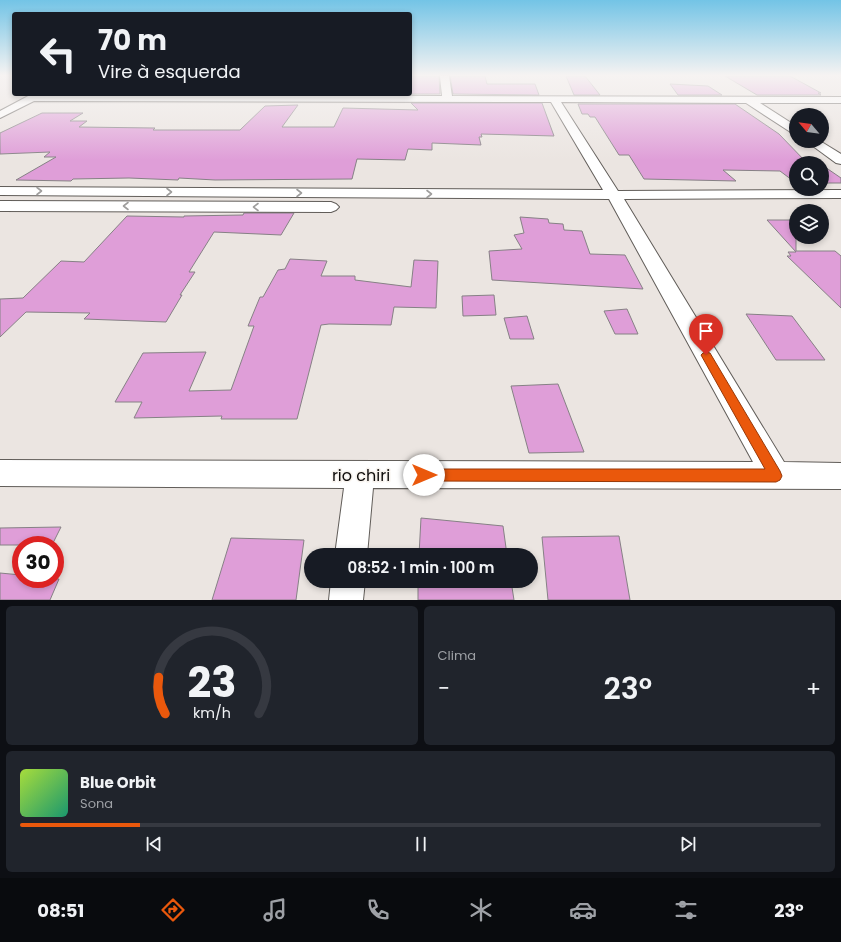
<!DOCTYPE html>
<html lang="pt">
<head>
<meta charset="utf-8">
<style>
	:root { --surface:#171b24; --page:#20242c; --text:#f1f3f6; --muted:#9ea1a6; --line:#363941; --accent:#ea580c }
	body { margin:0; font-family:Poppins,sans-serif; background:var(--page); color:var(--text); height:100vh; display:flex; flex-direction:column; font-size:15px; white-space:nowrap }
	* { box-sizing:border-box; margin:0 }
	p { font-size:13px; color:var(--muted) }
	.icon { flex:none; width:22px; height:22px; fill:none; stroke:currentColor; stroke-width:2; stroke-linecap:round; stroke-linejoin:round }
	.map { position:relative; height:600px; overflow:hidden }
	.details { display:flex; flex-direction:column; gap:6px; padding:6px; background:#0d0f14; flex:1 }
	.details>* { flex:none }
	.banner { position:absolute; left:12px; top:12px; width:400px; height:84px; border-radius:4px; box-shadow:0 2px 6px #0003; background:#171b24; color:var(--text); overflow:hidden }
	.needle { width:26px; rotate:299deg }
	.tools { position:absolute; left:789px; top:108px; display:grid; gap:8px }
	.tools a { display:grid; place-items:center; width:40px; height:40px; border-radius:50%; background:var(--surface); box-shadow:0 2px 6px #0003; font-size:20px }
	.speed { position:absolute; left:12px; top:536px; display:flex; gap:8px; font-size:20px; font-weight:700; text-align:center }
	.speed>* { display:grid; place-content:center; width:52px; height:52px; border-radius:50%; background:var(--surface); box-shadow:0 2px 6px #0003; line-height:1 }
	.speed .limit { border:6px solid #d22; background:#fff; color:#111 }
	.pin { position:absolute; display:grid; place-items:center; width:34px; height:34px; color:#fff; margin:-41px -17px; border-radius:50% 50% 50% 0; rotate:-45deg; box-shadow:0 0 4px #0007 }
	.pin .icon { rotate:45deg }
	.me { position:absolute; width:44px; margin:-22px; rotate:90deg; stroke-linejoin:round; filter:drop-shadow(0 0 3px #0008) }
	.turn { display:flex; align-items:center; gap:14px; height:84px; padding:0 20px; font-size:18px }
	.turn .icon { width:52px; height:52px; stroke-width:2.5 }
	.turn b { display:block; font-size:28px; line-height:34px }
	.big { font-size:30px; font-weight:600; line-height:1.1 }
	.details .widget { flex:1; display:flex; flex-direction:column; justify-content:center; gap:6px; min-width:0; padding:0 14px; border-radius:6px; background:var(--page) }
	.details .dial { align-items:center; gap:0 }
	.dial svg { height:104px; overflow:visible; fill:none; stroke:var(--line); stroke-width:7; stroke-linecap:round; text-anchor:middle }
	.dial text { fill:var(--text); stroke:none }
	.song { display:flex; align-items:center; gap:12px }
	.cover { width:48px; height:48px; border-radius:6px; background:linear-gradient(135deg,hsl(80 70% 55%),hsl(160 70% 35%)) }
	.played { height:4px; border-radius:2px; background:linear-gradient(90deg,var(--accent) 15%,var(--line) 15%) }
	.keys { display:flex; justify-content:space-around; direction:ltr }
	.heat { display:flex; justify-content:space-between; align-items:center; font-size:22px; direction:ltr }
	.details .tiles { flex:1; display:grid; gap:6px; grid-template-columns:1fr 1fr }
	.widget:last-child { grid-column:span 2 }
	.trip { position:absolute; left:304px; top:548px; width:234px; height:40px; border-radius:20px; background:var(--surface); box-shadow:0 2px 6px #0003; font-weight:600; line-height:40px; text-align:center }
	.menu { display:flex; height:64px; justify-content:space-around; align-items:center; background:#090b0e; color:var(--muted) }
	.menu .icon { width:28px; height:28px }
	.menu .selected { color:var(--accent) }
	.menu b { font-size:18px; color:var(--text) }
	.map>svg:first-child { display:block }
	.building { fill:#df9ed8; stroke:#868185 }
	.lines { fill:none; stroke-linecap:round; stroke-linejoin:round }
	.street-casing { stroke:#615d59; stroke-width:2 }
	.street { fill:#fff; fill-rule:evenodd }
	.oneway { stroke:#9f9e9d }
	.route { fill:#ea580c; stroke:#983908 }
	.labels { text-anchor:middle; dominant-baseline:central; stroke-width:3; stroke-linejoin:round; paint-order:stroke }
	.near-street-label { font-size:16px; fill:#0e0c0b; stroke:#f8f3ee }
</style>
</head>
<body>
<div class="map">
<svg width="841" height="600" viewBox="0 0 841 600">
	<rect width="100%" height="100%" fill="#ebe5e1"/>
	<!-- building -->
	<g class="building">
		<path d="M 410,76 L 439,76 L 440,94 L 410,94 Z"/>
		<path d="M 450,76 L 485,76 L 487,84 L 535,84 L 539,95 L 453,94 Z"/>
		<path d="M 566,76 L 585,76 L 600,95 L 574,95 Z"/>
		<path d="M 725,76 L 790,76 L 821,93 L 818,93 L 821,95 L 757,95 Z"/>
		<path d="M 670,84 L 708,86 L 722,95 L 678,95 Z"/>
		<path d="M 411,103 L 542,103 L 554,136 L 481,134 L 482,137 L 479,137 L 481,145 L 432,143 L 432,150 L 408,149 L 405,160 L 357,159 L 352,179 L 215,180 L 179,178 L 178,180 L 129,178 L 73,179 L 71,181 L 16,180 L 56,157 L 44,157 L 50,152 L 0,154 L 0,133 L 42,113 L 83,113 L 70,121 L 87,121 L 79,127 L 155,128 L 153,130 L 240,130 L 265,106 L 298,105 L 282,127 L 334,127 L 343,108 L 418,110 Z"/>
		<path d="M 578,104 L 735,104 L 779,134 L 807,163 L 796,163 L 796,183 L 780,171 L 723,170 L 736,181 L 644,179 L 629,155 L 619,155 L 595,117 L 590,117 L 588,114 L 582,114 Z"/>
		<path d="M 822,165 L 841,178 L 841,183 L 822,183 Z"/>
		<path d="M 244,213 L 294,213 L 281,235 L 214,232 L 189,272 L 195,272 L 180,295 L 182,295 L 166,322 L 84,319 L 90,313 L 26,312 L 0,337 L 0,299 L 23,298 L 61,261 L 84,262 L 127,216 L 184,217 L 184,216 L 243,215 Z"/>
		<path d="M 520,217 L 548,219 L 549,223 L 563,224 L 564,230 L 582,231 L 590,254 L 625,255 L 643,289 L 492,280 L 489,251 L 522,249 L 514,235 L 524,233 Z"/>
		<path d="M 767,220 L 796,220 L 796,251 L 835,251 L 841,256 L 841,308 L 787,256 L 791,256 L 788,252 L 796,252 Z"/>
		<path d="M 290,259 L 327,261 L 321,276 L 355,276 L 355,280 L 411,287 L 414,260 L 438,261 L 436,308 L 394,307 L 391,325 L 329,324 L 321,325 L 297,419 L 221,419 L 222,416 L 134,418 L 142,402 L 115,402 L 143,353 L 206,352 L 189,391 L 231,390 L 254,326 L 248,326 L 260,297 L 263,297 L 278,270 L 285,269 Z"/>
		<path d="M 494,295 L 496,315 L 463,316 L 462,296 Z"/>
		<path d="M 627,309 L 638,334 L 615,334 L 604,311 Z"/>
		<path d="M 746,314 L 792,316 L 825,360 L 776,360 Z"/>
		<path d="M 527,316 L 534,339 L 510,339 L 504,318 Z"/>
		<path d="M 558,384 L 584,452 L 529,453 L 511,386 Z"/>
		<path d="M 421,518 L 503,526 L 507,555 L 419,555 Z"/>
		<path d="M 61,527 L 52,545 L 0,545 L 0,528 Z"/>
		<path d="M 619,536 L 630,600 L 548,600 L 542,537 Z"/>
		<path d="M 231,538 L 304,540 L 296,600 L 212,600 Z"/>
		<path d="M 0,573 L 21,575 L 21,579 L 59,579 L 50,600 L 0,600 Z"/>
		<path d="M 418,581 L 511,581 L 514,600 L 418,600 Z"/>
	</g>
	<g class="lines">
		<defs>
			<g id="street">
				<path d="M 440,76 L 449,76 L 452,96 L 841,97 L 841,103 L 760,103 L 796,126 L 796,135 L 792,133 L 746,103 L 561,102 L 618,191 L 841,190 L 841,198 L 624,199 L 784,462 L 841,463 L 841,489 L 373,488 L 367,555 L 335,555 L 344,488 L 0,486 L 0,460 L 753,462 L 609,199 L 0,195 L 0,187 L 603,190 L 551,102 L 34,101 L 0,118 L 0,111 L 32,94 L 442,96 Z"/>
				<path d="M 806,141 L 820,141 L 841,154 L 841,164 L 836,163 Z"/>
				<path d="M 0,201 L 331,202 L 336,204 L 339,207 L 336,210 L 331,212 L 0,211 Z"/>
				<path d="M 331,581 L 365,581 L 363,600 L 329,600 Z"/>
			</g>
		</defs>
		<!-- street casing -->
		<use href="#street" class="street-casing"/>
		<!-- street -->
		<use href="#street" class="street"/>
	</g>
	<!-- one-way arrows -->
	<defs><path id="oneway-chevron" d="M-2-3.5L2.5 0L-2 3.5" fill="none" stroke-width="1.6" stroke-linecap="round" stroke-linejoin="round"/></defs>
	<g class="oneway">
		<use href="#oneway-chevron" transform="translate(39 191)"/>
		<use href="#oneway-chevron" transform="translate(169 192)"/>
		<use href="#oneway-chevron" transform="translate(299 193)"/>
		<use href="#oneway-chevron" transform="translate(429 194)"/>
		<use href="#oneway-chevron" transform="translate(126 206) rotate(-180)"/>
		<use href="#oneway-chevron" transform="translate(256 207) rotate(-180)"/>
	</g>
	<!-- sky -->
	<linearGradient id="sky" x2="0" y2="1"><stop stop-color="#73c4e6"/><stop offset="0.47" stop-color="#f6f3f2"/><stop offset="1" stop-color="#f6f3f2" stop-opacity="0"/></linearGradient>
	<rect width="841" height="160" fill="url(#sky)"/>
	<!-- route -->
	<path class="route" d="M 706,352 L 710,353 L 780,471 L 782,476 L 780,480 L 776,482 L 424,481 L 419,479 L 417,475 L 419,470 L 424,469 L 765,469 L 701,355 L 703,353 Z"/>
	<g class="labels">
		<!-- near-street labels -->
		<g class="near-street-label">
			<text x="361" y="475">rio chiri</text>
		</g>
	</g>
</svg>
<div class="tools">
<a><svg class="needle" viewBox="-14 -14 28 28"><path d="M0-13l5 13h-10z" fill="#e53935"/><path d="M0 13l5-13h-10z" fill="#9ea1a6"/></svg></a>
<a><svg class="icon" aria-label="search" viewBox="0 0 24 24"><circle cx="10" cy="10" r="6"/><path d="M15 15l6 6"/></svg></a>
<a><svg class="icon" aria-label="layers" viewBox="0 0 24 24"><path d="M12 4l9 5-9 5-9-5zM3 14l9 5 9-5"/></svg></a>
</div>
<div class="speed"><div class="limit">30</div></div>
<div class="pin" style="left:706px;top:355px;background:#d93025"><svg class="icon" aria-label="arrive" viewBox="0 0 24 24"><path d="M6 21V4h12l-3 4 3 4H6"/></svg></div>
<svg class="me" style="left:424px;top:475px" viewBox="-20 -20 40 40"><circle r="19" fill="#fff"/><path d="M0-13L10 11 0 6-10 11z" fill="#ea580c"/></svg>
<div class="trip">08:52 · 1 min · 100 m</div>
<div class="banner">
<div class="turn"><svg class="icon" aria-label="left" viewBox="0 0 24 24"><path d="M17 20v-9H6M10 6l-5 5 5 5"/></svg><div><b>70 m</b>Vire à esquerda</div></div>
</div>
</div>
<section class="details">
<div class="tiles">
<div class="widget dial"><svg viewBox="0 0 100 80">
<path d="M14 69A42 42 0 1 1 86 69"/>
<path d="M14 69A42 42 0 0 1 9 41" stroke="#ea580c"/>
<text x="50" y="56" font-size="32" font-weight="700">23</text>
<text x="50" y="72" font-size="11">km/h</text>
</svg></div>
<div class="widget"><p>Clima</p>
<div class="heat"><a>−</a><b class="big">23°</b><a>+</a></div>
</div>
<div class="widget">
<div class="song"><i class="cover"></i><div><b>Blue Orbit</b><p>Sona</p></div></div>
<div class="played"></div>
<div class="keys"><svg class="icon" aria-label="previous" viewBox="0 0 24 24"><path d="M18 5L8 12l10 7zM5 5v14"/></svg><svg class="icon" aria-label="pause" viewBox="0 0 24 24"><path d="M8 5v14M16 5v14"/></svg><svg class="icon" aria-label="next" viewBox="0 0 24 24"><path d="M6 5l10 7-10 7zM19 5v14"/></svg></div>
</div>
</div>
</section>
<nav class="menu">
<b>08:51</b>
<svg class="icon selected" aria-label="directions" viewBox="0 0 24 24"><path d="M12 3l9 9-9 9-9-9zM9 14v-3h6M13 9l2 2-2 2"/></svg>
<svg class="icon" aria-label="music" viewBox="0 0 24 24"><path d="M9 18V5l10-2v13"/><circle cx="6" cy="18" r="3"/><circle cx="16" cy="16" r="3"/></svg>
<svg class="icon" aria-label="phone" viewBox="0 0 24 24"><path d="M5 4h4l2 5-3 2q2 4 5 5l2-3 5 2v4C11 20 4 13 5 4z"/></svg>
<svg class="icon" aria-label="climate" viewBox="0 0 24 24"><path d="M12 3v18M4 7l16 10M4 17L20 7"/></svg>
<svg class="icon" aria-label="car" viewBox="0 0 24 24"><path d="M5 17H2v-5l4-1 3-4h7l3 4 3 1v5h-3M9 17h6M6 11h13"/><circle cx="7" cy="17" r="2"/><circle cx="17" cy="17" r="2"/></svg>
<svg class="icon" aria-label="filters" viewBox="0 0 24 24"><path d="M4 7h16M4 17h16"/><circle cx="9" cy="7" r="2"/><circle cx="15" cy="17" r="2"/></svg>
<b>23°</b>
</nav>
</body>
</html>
